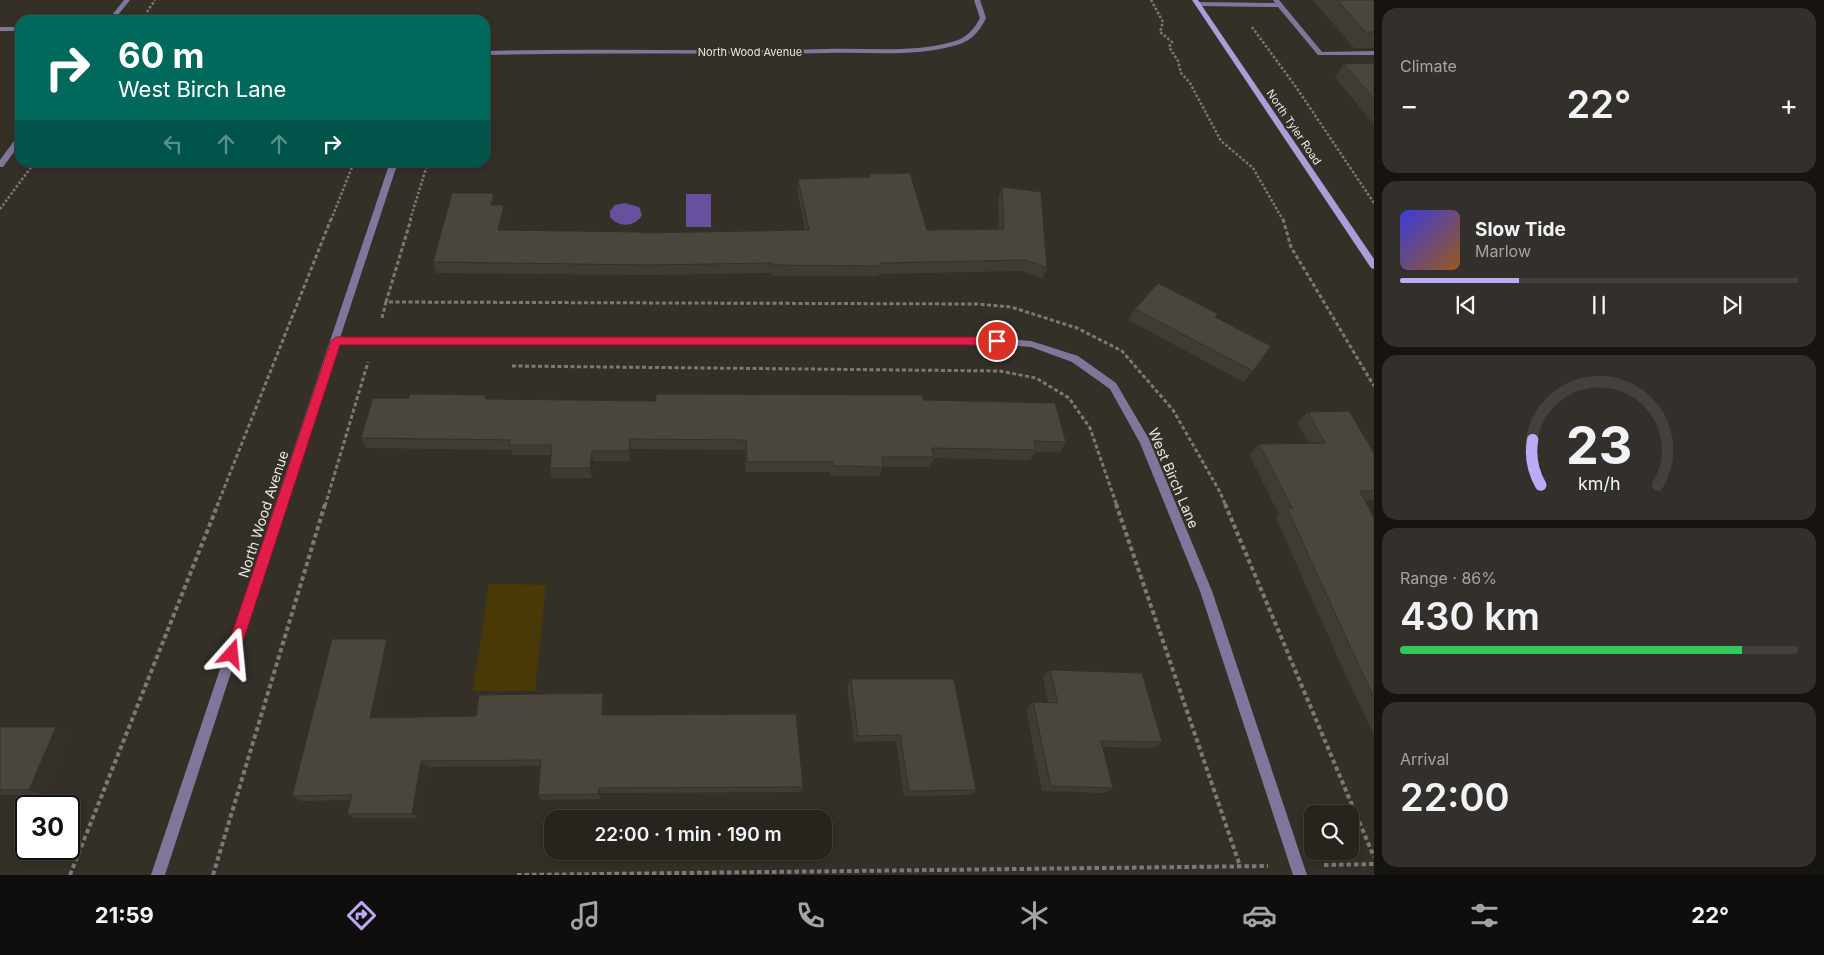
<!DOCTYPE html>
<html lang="en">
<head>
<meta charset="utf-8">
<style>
	:root { --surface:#27241e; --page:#33302b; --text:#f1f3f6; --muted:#a4a4a4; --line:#43413c; --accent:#bcaaf6 }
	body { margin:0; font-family:Inter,sans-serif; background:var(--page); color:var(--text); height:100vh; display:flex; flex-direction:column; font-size:19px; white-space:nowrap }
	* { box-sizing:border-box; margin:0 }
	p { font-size:16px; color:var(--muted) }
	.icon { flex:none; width:28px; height:28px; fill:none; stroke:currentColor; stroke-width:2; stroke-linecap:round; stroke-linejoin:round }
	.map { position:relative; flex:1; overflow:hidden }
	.side { display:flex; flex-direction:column; gap:8px; padding:8px; background:#151410; width:450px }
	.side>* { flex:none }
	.banner { position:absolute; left:15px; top:15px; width:475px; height:152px; border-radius:15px; box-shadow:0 2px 8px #0003,0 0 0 1px var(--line); background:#00695c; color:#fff; overflow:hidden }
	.fabs { position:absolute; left:1304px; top:805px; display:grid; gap:10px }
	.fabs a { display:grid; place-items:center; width:55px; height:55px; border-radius:10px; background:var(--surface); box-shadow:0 2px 8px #0003,0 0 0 1px var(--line); font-size:25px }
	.speed { position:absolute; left:15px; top:795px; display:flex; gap:10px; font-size:25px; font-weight:700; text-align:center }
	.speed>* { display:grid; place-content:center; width:65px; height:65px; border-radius:50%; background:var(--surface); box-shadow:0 2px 8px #0003,0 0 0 1px var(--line); line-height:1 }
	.speed .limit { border:2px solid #111; border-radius:8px; background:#fff; color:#111 }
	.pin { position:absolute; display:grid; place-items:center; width:42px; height:42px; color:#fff; margin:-21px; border:2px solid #fff; border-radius:50%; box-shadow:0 1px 5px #0007 }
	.me { position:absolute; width:55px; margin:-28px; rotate:18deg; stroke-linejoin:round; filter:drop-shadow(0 0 4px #0008) }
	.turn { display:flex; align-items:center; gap:18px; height:105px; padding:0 20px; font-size:22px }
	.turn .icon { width:65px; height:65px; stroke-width:2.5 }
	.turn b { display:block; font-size:35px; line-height:42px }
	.lanes { display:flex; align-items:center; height:48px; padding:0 20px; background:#0003; justify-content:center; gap:25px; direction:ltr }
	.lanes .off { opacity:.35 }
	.big { font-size:38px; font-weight:600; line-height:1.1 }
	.side .card { flex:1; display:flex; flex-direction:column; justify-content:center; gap:8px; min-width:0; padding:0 18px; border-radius:15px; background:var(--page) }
	.side .dial { align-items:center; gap:0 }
	.dial svg { height:130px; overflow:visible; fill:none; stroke:var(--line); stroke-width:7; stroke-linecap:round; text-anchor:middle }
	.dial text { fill:var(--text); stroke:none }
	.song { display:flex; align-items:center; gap:15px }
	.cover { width:60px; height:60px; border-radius:8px; background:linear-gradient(135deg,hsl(240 70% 55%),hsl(30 70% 35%)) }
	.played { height:5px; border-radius:2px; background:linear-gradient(90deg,var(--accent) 30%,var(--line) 30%) }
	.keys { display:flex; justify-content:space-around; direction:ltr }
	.heat { display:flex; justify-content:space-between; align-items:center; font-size:28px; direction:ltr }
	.charge { height:8px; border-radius:4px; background:linear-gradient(90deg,#34c759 86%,var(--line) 0) }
	.trip { position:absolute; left:544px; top:810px; width:288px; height:50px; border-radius:15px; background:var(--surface); box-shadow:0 2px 8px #0003,0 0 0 1px var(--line); font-weight:600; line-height:50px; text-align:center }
	.menu { display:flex; height:80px; justify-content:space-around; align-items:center; background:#100e0c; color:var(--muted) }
	.menu .icon { width:35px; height:35px }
	.menu .active { color:var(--accent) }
	.menu b { font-size:22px; color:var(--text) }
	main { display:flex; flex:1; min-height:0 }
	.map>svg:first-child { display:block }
	.green { fill:#493905 }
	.water { fill:#67519f }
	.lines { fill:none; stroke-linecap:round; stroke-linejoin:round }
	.path-far2 { stroke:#7d7972; stroke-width:2.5; stroke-dasharray:2.5 2; stroke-linecap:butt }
	.path-far1 { stroke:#7d7972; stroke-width:3; stroke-dasharray:4 2.5; stroke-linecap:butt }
	.path { stroke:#7d7972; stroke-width:4; stroke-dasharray:4.5 3; stroke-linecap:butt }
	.service { fill:#7e779b; fill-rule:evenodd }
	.minor { fill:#7e779b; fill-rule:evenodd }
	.secondary { fill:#ab9dd7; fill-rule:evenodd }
	.wall { fill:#403c35 }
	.shaded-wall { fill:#34312b }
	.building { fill:#4a463e; stroke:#34312b }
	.route { fill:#e11d48; stroke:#92132f }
	.labels { text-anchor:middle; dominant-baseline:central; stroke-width:4.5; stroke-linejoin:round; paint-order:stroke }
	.far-street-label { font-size:11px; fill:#e9e7e1; stroke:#343028 }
	.street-label { font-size:14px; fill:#e9e7e1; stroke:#343028 }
</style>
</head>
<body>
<main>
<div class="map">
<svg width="1374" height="875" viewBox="0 0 1374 875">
	<rect width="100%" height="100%" fill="#343028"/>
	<!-- green -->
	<path class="green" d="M 489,584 L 546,585 L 535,691 L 473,691 Z"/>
	<!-- water -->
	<g class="water">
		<rect x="686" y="194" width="25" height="33"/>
		<path d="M 625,203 L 639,207 L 642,215 C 635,227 619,228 610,217 L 610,211 L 615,205 Z"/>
	</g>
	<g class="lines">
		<!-- path-far2 -->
		<g class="path-far2">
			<path d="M 1151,0 L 1163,22 L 1160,32 L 1172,42 L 1169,47 L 1178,61 L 1181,73 L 1190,83 L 1221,141 L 1253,168 L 1283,220"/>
			<path d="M 147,12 L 155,0"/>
			<path d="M 1252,27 L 1296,87 L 1374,203"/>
			<path d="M 0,209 L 35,162"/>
			<path d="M 331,220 L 354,162"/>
			<path d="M 410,220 L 428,162"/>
		</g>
		<!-- path-far1 -->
		<g class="path-far1">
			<path d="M 1283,219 L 1291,247 L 1374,386"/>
			<path d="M 386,302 L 411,219"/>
			<path d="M 382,318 L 386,302 L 977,304 L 1011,307 L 1077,328 L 1122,351 L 1173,410 L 1220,492 L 1226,506"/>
			<path d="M 512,366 L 1000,371 L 1036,378 L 1069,398 L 1090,428 L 1117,506"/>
			<path d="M 217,506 L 331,219"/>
			<path d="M 325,506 L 368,362"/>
		</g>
		<!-- path -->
		<g class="path">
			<path d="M 1116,504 L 1240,866"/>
			<path d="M 1225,504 L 1374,857"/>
			<path d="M 1324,865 L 1374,864"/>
			<path d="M 70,875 L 218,504"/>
			<path d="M 213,875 L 325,504"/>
			<path d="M 517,875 L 1268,866"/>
		</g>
		<!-- service -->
		<path class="service" d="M 1273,0 L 1279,0 L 1322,52 L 1374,51 L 1374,55 L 1318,55 L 1278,7 L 1198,6 L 1195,4 L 1198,2 L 1275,3 Z"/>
		<!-- minor -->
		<g class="minor">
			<path d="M 124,0 L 130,0 L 114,20 L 108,20 Z"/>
			<path d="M 974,0 L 980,0 L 986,18 C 980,31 971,41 957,45 C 916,57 871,52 829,53 C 714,55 600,52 485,55 L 485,51 C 599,48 713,52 827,49 C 868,48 913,53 952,42 C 965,39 974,30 980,18 Z"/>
			<rect x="0" y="27" width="20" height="4"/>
			<path d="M 17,137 L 20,137 L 20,144 L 3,167 L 0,167 L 0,160 Z"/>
			<path d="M 390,162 L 398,162 L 340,338 L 997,338 L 1031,341 L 1078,356 L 1116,383 L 1149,439 L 1212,591 L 1307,875 L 1293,875 L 1200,591 L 1140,443 L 1110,389 L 1072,362 L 1031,347 L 997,344 L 338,344 L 165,875 L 151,875 Z"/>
		</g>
		<!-- secondary -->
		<path class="secondary" d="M 1192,0 L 1198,0 L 1374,259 L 1374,269 L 1371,268 Z"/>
	</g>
	<!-- wall -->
	<g class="wall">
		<path d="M 1313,0 L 1374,0 L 1374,48 L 1354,48 Z"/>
		<path d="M 1374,63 L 1374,125 L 1335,77 L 1344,64 Z"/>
		<path d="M 869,174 L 927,230 L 999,229 L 998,198 L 1002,187 L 1047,268 L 1042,279 L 1022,271 L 878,274 L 878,276 L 771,276 L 771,273 L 648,275 L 436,273 L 433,262 L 494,193 L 496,205 L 504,205 L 507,216 L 503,230 L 641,233 L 805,230 L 797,190 L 798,179 L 869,177 Z"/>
		<path d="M 1135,309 L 1215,317 L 1253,371 L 1244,382 L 1128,320 Z"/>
		<path d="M 409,398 L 656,401 L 923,400 L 1066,442 L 1060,452 L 1035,452 L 1030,460 L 934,458 L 930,467 L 883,467 L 879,476 L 831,476 L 830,472 L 746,472 L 745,450 L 631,449 L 630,461 L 593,461 L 592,478 L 552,478 L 550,468 L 551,455 L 512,455 L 511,450 L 367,448 L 361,438 Z"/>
		<path d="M 1308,412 L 1374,453 L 1374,500 L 1365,501 L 1374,518 L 1374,735 L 1346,676 L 1276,518 L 1279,515 L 1249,454 L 1259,444 L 1309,443 L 1297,422 Z"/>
		<path d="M 387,639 L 393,646 L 378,718 L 476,716 L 603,693 L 605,700 L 604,715 L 803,787 L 800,792 L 601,793 L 601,799 L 542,800 L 538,795 L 541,766 L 427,767 L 418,818 L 355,818 L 347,814 L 351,800 L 301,801 L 292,796 Z"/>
		<path d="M 1050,670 L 1162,742 L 1152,748 L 1103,747 L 1113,788 L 1103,793 L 1042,791 L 1026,709 L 1033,702 L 1048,702 L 1043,677 Z"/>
		<path d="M 851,679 L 976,790 L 970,795 L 904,796 L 896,741 L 854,742 L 847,687 Z"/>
		<path d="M 0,727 L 70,733 L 44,795 L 0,795 Z"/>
	</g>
	<!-- shaded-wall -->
	<g class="shaded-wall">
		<path d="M 494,193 L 496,204 L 494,215 L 491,205 Z"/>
		<path d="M 504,205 L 507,216 L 501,240 L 498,230 Z"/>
		<path d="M 630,439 L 631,449 L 630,461 L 629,451 Z"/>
		<path d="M 592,451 L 593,461 L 592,478 L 590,468 Z"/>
		<path d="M 387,639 L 393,646 L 377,724 L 370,718 Z"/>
		<path d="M 603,693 L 605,700 L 604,721 L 602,715 Z"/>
		<path d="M 56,727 L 70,733 L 44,795 L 29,790 Z"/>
		<path d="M 421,761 L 427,767 L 418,818 L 412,814 Z"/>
		<path d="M 599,788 L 601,793 L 601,799 L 599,794 Z"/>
	</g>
	<!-- building -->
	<g class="building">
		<path d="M 1337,0 L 1374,0 L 1374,32 L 1365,32 Z"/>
		<path d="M 1374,63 L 1374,99 L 1344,64 Z"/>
		<path d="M 910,173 L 927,230 L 1004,229 L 1002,187 L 1041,192 L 1047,268 L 1026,260 L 880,263 L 880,266 L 772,265 L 772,263 L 647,265 L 433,262 L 452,193 L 494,193 L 491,205 L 504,205 L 498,230 L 641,232 L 641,233 L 809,230 L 798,179 L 870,177 L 869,174 Z"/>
		<path d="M 1158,283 L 1218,314 L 1215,317 L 1271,346 L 1253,371 L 1135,309 Z"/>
		<path d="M 410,394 L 486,395 L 485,399 L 656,401 L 656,394 L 922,395 L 923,400 L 1055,403 L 1066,442 L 1034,441 L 1036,450 L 932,448 L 934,457 L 882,457 L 883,467 L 833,466 L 833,462 L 747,462 L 746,440 L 630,439 L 629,451 L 592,451 L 590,468 L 550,468 L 552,445 L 509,445 L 510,440 L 361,438 L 373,398 L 409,398 Z"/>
		<path d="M 1349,411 L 1374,453 L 1374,491 L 1360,491 L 1374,518 L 1374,698 L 1360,668 L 1287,508 L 1292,508 L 1259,444 L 1325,443 L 1308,412 Z"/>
		<path d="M 332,639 L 387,639 L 370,718 L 476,716 L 479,695 L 603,693 L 602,715 L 796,714 L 803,787 L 599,788 L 599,794 L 538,795 L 541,760 L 421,761 L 412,814 L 347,814 L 352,795 L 292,796 Z"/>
		<path d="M 1050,670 L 1142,673 L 1162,742 L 1101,741 L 1113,788 L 1051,786 L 1033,702 L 1058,703 Z"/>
		<path d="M 851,679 L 954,679 L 976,790 L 909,791 L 900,735 L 858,736 Z"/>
		<path d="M 0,727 L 56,727 L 29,790 L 0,790 Z"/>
	</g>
	<!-- route -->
	<path class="route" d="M 336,337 L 997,337 L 1002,341 L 997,345 L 340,345 L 239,654 L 237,658 L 232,660 L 227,658 L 225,654 L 331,341 Z"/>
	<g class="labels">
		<!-- far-street labels -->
		<g class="far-street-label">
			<text x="750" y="52">North Wood Avenue</text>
			<text transform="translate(1294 127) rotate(56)">North Tyler Road</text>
		</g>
		<!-- street labels -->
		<g class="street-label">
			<text transform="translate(1174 478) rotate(67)">West Birch Lane</text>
			<text transform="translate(263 514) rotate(-72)">North Wood Avenue</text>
		</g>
	</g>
</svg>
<div class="fabs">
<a><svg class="icon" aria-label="search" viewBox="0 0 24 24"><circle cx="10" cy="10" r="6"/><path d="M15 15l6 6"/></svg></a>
</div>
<div class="speed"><div class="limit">30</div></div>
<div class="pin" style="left:997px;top:341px;background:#d93025"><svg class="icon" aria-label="arrive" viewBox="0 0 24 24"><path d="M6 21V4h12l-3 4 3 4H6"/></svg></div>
<svg class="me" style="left:232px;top:654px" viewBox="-20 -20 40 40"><path d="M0-17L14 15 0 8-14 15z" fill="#e11d48" stroke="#fff" stroke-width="4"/></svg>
<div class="trip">22:00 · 1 min · 190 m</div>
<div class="banner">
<div class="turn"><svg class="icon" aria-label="right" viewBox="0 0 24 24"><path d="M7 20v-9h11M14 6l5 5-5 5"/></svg><div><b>60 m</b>West Birch Lane</div></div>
<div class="lanes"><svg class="icon off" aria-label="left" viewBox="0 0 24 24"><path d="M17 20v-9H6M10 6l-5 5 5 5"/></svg><svg class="icon off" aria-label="ahead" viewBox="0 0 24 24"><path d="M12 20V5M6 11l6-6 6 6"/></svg><svg class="icon off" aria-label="ahead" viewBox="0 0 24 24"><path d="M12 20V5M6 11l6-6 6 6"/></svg><svg class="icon" aria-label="right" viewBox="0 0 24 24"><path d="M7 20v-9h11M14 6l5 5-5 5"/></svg></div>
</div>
</div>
<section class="side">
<div class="card"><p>Climate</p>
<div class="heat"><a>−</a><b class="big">22°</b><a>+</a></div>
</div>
<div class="card">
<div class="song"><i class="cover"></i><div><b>Slow Tide</b><p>Marlow</p></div></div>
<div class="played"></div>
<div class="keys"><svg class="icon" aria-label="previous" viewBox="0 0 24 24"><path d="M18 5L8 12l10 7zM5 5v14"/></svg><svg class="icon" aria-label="pause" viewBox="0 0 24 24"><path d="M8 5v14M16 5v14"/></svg><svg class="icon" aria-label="next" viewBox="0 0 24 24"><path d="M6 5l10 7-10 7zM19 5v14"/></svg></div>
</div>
<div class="card dial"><svg viewBox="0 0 100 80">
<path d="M14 69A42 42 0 1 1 86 69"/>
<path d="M14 69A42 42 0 0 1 9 41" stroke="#bcaaf6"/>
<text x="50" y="56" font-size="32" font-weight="700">23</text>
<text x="50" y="72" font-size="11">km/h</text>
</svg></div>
<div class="card"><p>Range · 86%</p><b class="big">430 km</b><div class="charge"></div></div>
<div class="card"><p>Arrival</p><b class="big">22:00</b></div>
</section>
</main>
<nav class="menu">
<b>21:59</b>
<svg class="icon active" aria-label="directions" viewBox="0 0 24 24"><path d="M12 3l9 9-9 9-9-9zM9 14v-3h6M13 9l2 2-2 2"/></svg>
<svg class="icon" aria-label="music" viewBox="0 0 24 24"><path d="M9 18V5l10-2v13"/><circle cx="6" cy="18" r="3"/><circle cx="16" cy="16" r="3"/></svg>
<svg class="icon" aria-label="phone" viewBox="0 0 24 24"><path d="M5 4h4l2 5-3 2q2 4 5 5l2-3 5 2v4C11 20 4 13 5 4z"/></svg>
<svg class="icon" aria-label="climate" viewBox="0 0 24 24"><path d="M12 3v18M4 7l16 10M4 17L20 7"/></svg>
<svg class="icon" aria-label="car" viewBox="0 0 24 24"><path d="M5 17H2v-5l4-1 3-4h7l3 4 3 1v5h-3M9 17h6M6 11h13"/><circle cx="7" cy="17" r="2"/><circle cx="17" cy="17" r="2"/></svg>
<svg class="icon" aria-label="filters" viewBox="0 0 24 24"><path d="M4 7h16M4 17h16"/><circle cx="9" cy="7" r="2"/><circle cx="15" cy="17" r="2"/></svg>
<b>22°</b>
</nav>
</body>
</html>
